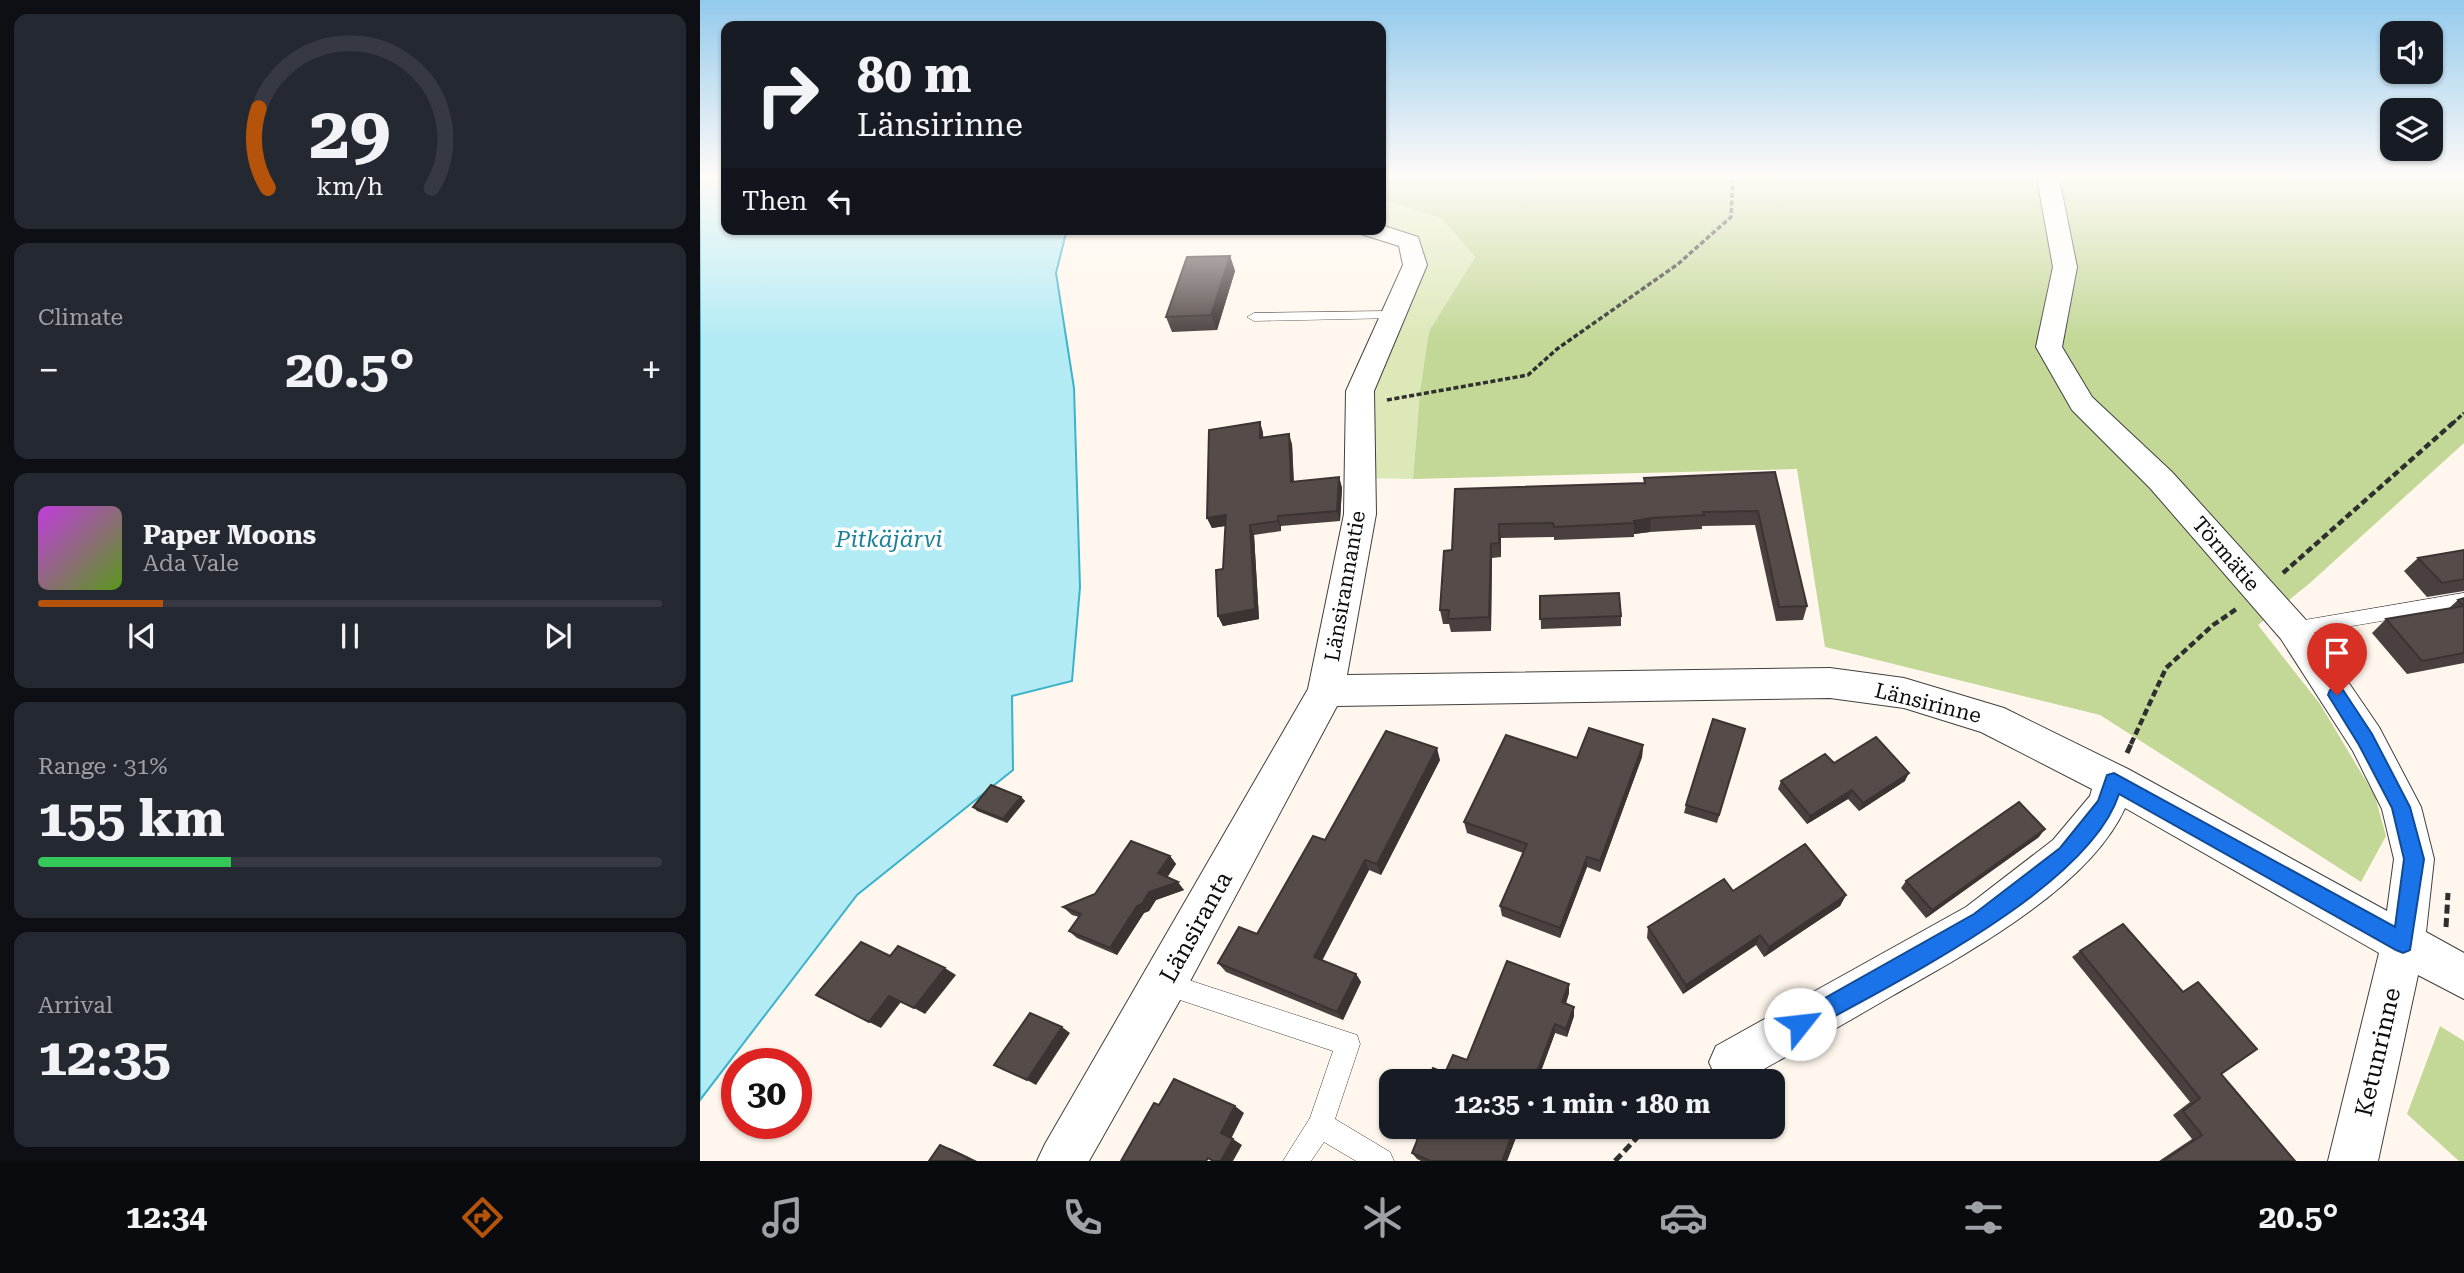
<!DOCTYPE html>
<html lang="en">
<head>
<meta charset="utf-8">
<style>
	:root { --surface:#171b24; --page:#242831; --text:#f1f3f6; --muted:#9ea1a6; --line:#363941; --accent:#b45309 }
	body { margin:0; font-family:"Roboto Serif",serif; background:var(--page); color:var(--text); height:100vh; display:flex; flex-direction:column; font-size:26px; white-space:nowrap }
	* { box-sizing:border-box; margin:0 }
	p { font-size:23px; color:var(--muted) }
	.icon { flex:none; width:38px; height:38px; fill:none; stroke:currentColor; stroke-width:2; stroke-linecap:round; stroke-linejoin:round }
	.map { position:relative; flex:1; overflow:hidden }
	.panel { display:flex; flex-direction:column; gap:14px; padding:14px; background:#0d0f14; width:700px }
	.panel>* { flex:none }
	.hud { position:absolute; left:21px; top:21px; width:665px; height:214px; border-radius:14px; box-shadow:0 2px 5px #0004; background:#171b24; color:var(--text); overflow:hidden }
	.fabs { position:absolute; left:1680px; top:21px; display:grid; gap:14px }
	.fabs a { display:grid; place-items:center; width:63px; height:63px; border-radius:14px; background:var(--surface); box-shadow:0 2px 5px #0004; font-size:35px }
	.speed { position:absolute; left:21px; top:1048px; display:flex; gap:14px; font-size:35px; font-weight:700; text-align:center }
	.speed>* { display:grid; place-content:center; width:91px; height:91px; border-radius:50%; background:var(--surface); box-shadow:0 2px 5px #0004; line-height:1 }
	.speed .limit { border:10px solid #d22; background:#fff; color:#111 }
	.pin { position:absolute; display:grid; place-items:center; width:60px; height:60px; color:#fff; margin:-72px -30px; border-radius:50% 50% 50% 0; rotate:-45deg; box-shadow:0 0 7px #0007 }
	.pin .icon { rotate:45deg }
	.me { position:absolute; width:77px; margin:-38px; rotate:61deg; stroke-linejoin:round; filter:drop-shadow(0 0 5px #0008) }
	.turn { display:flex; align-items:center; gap:24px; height:147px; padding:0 21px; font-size:32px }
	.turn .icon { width:91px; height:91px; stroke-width:2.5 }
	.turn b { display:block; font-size:49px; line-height:60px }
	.then { display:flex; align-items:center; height:66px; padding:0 21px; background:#0003; gap:14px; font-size:26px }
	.big { font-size:52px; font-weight:700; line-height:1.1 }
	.panel .tile { flex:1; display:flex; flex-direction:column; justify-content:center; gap:10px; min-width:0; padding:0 24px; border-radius:14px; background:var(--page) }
	.panel .dial { align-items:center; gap:0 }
	.dial svg { height:182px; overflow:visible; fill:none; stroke:var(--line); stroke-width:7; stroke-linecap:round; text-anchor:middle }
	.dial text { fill:var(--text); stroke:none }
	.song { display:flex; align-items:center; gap:21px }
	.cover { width:84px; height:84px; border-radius:10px; background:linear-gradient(135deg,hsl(290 70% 55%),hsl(90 70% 35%)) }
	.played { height:7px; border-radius:4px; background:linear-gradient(90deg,var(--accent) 20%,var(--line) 20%) }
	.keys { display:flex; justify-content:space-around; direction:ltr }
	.heat { display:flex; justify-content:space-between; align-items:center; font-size:38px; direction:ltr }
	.charge { height:10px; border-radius:5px; background:linear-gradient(90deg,#34c759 31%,var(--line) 0) }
	.trip { position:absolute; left:679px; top:1069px; width:406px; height:70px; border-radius:14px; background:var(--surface); box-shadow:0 2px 5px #0004; font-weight:700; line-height:70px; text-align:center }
	.tab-bar { display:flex; height:112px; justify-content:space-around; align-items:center; background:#090b0e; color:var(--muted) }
	.tab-bar .icon { width:49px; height:49px }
	.tab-bar .selected { color:var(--accent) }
	.tab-bar b { font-size:32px; color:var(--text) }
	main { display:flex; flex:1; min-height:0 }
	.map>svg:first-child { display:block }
	.green { fill:#dce8b8 }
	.forest { fill:#c3d897 }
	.water { fill:#b3ebf5; stroke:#3bb2ca; stroke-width:2 }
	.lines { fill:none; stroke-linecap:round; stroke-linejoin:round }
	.service-casing { stroke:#404040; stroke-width:1 }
	.minor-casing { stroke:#404040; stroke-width:2 }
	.path-far2 { stroke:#2f2f2f; stroke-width:3.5; stroke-dasharray:5 2.5; stroke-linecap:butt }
	.path-far1 { stroke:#2f2f2f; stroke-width:4.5; stroke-dasharray:7 3.5; stroke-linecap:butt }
	.path { stroke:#2f2f2f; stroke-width:5; stroke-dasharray:9 4.5; stroke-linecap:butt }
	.service { fill:#fff; fill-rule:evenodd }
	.minor { fill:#fff; fill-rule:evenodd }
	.wall { fill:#49403f }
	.shaded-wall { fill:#3c3433 }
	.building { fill:#554b49; stroke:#3c3433; stroke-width:2 }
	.route { fill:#1a73e8; stroke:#114b97; stroke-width:2 }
	.labels { text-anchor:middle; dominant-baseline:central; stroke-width:7; stroke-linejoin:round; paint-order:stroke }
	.street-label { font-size:21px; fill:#0d0d0d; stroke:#fff }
	.water-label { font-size:23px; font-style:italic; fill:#19819c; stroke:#fff }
	.near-street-label { font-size:24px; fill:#0d0d0d; stroke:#fff }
</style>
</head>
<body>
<main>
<section class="panel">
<div class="tile dial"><svg viewBox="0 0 100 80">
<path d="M14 69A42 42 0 1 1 86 69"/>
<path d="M14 69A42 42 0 0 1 10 34" stroke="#b45309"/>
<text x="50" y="56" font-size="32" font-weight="700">29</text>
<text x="50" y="72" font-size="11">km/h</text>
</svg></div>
<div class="tile"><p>Climate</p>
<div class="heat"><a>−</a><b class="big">20.5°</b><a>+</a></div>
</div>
<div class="tile">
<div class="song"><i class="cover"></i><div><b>Paper Moons</b><p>Ada Vale</p></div></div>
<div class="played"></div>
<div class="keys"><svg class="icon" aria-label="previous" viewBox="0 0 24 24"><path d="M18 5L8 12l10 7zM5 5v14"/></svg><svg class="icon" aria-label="pause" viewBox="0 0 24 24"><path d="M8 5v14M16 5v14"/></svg><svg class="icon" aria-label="next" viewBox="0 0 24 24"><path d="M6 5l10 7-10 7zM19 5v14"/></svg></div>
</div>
<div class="tile"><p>Range · 31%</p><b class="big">155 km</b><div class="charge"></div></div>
<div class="tile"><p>Arrival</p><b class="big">12:35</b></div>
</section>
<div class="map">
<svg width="1764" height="1161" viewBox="0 0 1764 1161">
	<rect width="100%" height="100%" fill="#fff7ed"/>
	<!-- green -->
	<path class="green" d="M 681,199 L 741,218 L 775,257 L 729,331 L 720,391 L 713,479 L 660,478 L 660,405 L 710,242 L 681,229 Z"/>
	<!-- forest -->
	<g class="forest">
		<path d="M 681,178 L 1764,178 L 1764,443 L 1610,583 L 1558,625 L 1620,704 L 1675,796 L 1686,836 L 1661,882 L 1400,715 L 1125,647 L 1097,469 L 713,479 L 720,391 L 729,331 L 775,257 L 741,218 L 681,199 Z"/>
		<path d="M 1740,1026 L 1764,1041 L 1764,1161 L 1759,1161 L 1707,1114 Z"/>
	</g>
	<!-- water -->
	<path class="water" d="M 0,178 L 26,178 L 26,229 L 367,229 L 356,273 L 374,388 L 380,587 L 372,681 L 312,696 L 313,770 L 157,895 L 0,1100 Z"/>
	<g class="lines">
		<defs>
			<g id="service">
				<path d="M 691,311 L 698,315 L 696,318 L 554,321 L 547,317 L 554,313 Z"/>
				<path d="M 1764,593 L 1764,607 L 1593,636 L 1587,634 L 1584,629 L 1587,624 L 1593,622 Z"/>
				<path d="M 464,972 L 657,1035 L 660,1044 L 635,1119 L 690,1152 L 694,1161 L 656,1161 L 624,1142 L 611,1161 L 583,1161 L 610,1118 L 633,1051 L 456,992 L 452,984 L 456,976 Z"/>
			</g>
			<path id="minor" d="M 1337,178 L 1359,178 L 1377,267 L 1362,347 L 1392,397 L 1472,472 L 1605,619 L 1679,727 L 1721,807 L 1734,859 L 1726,932 L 1764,953 L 1764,999 L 1718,975 L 1678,1161 L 1628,1161 L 1679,953 L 1425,808 C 1389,888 1266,954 1192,996 C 1144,1024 1096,1051 1048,1078 C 1038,1083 1026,1083 1016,1078 L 1009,1062 L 1016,1046 L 1266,907 L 1353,840 L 1390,796 L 1392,789 L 1281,732 L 1204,708 L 1130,698 L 637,706 L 480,1000 L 389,1161 L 337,1161 L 345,1144 L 608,689 L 644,514 L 646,391 L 703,265 L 699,246 L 661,234 L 657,229 L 681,229 L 681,225 L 718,237 L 727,265 L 674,391 L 676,514 L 647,675 L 1130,668 L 1204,678 L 1304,708 L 1428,769 L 1687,911 L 1694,859 L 1682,809 L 1653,751 L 1581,639 L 1450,488 L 1372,410 L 1336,347 L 1353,267 Z"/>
		</defs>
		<!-- service casing -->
		<use href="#service" class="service-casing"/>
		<!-- minor casing -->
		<use href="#minor" class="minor-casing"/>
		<!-- path-far2 -->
		<g class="path-far2">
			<path d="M 687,400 L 828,375 L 857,349 L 978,264 L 1031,217 L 1033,178"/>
			<path d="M 1752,424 L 1764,413"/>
		</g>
		<!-- path-far1 -->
		<g class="path-far1">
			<path d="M 1583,573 L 1754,422"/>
			<path d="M 1431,744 L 1466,668 L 1513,625 L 1538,608"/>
		</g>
		<!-- path -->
		<g class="path">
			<path d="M 1427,753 L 1432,742"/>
			<path d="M 1746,927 L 1748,893"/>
			<path d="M 915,1161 L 947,1127"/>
		</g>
		<!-- service -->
		<use href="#service" class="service"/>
		<!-- minor -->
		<use href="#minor" class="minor"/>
	</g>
	<!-- wall -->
	<g class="wall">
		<path d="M 530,256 L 535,271 L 517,330 L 472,332 L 466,317 Z"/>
		<path d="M 560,422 L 563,433 L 563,438 L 592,444 L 594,482 L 639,477 L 642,488 L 640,521 L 581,526 L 581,531 L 554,535 L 559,619 L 523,626 L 518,616 L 523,569 L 526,526 L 512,528 L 507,518 Z"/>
		<path d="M 1075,472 L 1107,606 L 1103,620 L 1076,621 L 1055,525 L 1002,526 L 1002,529 L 950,532 L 934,534 L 934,537 L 854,540 L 854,537 L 801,538 L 801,557 L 792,558 L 791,631 L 751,632 L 749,624 L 743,624 L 740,610 L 752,550 L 755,489 L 944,483 L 944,478 Z"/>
		<path d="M 1764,550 L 1764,591 L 1727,597 L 1704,571 L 1718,558 Z"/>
		<path d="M 840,596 L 921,616 L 921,626 L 841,629 Z"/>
		<path d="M 1764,598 L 1764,663 L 1707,674 L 1672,633 L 1686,619 L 1748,609 L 1758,600 Z"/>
		<path d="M 1045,729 L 1017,823 L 984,813 L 986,805 Z"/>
		<path d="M 943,745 L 942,757 L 900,872 L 887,867 L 860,938 L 802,916 L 800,906 L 823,853 L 767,833 L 764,822 L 877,758 Z"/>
		<path d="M 740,760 L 681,875 L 669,870 L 622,961 L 656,974 L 661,982 L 643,1020 L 526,972 L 518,963 L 557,934 L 625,840 Z"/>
		<path d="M 1134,763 L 1205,781 L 1159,811 L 1148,799 L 1107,824 L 1078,789 L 1081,781 Z"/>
		<path d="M 321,797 L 325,801 L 307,823 L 277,811 L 273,807 Z"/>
		<path d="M 1339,837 L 1226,918 L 1201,888 L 1206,881 Z"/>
		<path d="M 470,856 L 476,864 L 467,877 L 484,890 L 456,900 L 449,911 L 444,913 L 417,955 L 377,938 L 369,931 L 379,917 L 372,915 L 363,907 L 395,894 Z"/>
		<path d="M 1033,891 L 1146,895 L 1140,906 L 1064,957 L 1056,945 L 983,994 L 947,938 L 948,927 Z"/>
		<path d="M 1380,951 L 1521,1074 L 1595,1161 L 1459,1161 L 1492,1139 L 1473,1115 L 1490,1102 L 1372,957 Z"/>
		<path d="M 869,993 L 866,1004 L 874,1016 L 867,1037 L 855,1033 L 837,1082 L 727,1082 L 767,1060 Z"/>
		<path d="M 708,1127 L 820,1127 L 807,1161 L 721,1161 L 717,1159 L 712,1153 L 717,1140 L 711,1137 L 707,1130 Z"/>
	</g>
	<!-- shaded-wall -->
	<g class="shaded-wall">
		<path d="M 530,256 L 535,271 L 517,330 L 511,315 Z"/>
		<path d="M 560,422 L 563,433 L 564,448 L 560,438 Z"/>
		<path d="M 589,434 L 592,444 L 594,492 L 591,482 Z"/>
		<path d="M 639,477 L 642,488 L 640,521 L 637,511 Z"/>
		<path d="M 526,515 L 530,525 L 512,528 L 507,518 Z"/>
		<path d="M 578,516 L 581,526 L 581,531 L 578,521 Z"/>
		<path d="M 951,518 L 950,532 L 934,534 L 934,521 Z"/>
		<path d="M 799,524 L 801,538 L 801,557 L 799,543 Z"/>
		<path d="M 550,525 L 554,535 L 559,619 L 523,626 L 518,616 Z"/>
		<path d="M 791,544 L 792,558 L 791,631 L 789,617 Z"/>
		<path d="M 943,745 L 942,757 L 900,872 L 900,861 Z"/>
		<path d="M 737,748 L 740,760 L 681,875 L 677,864 Z"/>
		<path d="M 1209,773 L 1205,781 L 1159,811 L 1163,803 Z"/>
		<path d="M 1152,790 L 1148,799 L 1107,824 L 1110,816 Z"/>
		<path d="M 321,797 L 325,801 L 307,823 L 303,819 Z"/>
		<path d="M 1345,829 L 1339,837 L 1226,918 L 1232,910 Z"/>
		<path d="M 470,856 L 476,864 L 465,881 L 458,873 Z"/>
		<path d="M 887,857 L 887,867 L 860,938 L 860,928 Z"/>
		<path d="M 665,860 L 669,870 L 619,966 L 614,957 Z"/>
		<path d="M 478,882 L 484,890 L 456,900 L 449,911 L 444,913 L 417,955 L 410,948 L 437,906 L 449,892 Z"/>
		<path d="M 1146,895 L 1140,906 L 1064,957 L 1069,947 Z"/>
		<path d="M 1060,935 L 1056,945 L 983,994 L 986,985 Z"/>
		<path d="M 245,968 L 256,975 L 225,1014 L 214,1008 Z"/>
		<path d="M 656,974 L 661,982 L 643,1020 L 637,1012 Z"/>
		<path d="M 869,984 L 869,993 L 863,1011 L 862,1002 Z"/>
		<path d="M 189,996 L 201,1002 L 181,1028 L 169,1022 Z"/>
		<path d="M 874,1007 L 874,1016 L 867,1037 L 866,1029 Z"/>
		<path d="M 855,1024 L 855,1033 L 837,1082 L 833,1082 Z"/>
		<path d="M 362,1027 L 370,1033 L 336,1085 L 327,1080 Z"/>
		<path d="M 535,1106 L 544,1113 L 531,1139 L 521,1133 Z"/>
		<path d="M 815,1127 L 820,1127 L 807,1161 L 802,1161 Z"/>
		<path d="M 533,1139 L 542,1145 L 533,1161 L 521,1161 Z"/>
		<path d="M 240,1145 L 252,1149 L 277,1161 L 266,1161 Z"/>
	</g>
	<!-- building -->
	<g class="building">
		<path d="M 530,256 L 511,315 L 466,317 L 487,257 Z"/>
		<path d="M 560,422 L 560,438 L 589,434 L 591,482 L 639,477 L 637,511 L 578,516 L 578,521 L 550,525 L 555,609 L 518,616 L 516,570 L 523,569 L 526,515 L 507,518 L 509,430 Z"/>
		<path d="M 1075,472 L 1107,606 L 1079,607 L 1058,511 L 1003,512 L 1004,515 L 951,518 L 934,521 L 935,523 L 854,527 L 853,523 L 799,524 L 799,543 L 791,544 L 789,617 L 748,619 L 749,610 L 740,610 L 744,551 L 752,550 L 755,489 L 945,483 L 944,478 Z"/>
		<path d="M 1764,550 L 1764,579 L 1742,583 L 1718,558 Z"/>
		<path d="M 919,593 L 921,616 L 840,619 L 840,596 Z"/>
		<path d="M 1764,598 L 1764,653 L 1722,661 L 1686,619 L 1764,606 L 1758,600 Z"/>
		<path d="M 1013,719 L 1045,729 L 1019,815 L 986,805 Z"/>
		<path d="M 889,728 L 943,745 L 900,861 L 887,857 L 860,928 L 800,906 L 827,844 L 764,822 L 806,735 L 877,758 Z"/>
		<path d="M 686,731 L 737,748 L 677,864 L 665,860 L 614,957 L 656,974 L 637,1012 L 518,963 L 539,927 L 557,934 L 613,836 L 625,840 Z"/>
		<path d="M 1176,737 L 1209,773 L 1163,803 L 1152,790 L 1110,816 L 1081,781 L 1125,754 L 1134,763 Z"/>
		<path d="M 291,785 L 321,797 L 303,819 L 273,807 Z"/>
		<path d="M 1319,802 L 1345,829 L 1232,910 L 1206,881 Z"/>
		<path d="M 431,841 L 470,856 L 458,873 L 478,882 L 449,892 L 442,904 L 437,906 L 410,948 L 369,931 L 381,914 L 363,907 L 395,894 Z"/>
		<path d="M 1105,844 L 1146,895 L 1069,947 L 1060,935 L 986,985 L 948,927 L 1024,879 L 1033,891 Z"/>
		<path d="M 1423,924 L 1483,992 L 1498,982 L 1557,1049 L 1521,1074 L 1595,1161 L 1463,1161 L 1502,1135 L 1483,1111 L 1500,1098 L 1380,951 Z"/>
		<path d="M 161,942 L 190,956 L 198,946 L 245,968 L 214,1008 L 189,996 L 169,1022 L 116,995 Z"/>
		<path d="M 807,961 L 869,984 L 862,1002 L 874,1007 L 866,1029 L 855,1024 L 833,1082 L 727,1082 L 733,1068 L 745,1073 L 753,1055 L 767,1060 Z"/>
		<path d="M 330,1013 L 362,1027 L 327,1080 L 294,1065 Z"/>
		<path d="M 474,1079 L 535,1106 L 521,1133 L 533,1139 L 521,1161 L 513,1161 L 508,1158 L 506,1161 L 421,1161 L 454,1103 L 459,1105 Z"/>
		<path d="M 708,1127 L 815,1127 L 802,1161 L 730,1161 L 712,1153 L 719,1136 L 707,1130 Z"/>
		<path d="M 240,1145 L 268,1158 L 266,1161 L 229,1161 Z"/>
	</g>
	<!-- sky -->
	<linearGradient id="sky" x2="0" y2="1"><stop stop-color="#93caed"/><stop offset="0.52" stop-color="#fffbf7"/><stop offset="1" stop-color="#fffbf7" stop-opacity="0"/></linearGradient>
	<rect width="1764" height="340" fill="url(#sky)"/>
	<!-- route -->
	<path class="route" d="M 1637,688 L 1643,690 L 1672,734 L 1710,807 L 1724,859 L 1710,950 L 1703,953 L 1696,950 L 1419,794 C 1389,888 1193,983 1108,1031 L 1100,1034 L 1093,1031 L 1089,1024 L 1093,1016 L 1274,914 L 1360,848 L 1398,801 L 1407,775 L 1414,773 L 1695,927 L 1704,859 L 1692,808 L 1659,745 L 1628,695 L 1630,690 Z"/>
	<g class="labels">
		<!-- street labels -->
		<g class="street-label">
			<text transform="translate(1526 554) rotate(49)">Törmätie</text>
			<text transform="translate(645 586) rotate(-80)">Länsirannantie</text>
			<text transform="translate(1228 703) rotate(14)">Länsirinne</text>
		</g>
		<!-- water labels -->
		<g class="water-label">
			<text x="189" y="539">Pitkäjärvi</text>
		</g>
		<!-- near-street labels -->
		<g class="near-street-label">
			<text transform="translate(496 927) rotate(-61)">Länsiranta</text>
			<text transform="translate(1678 1052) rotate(-77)">Ketunrinne</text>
		</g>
	</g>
</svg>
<div class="fabs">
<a><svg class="icon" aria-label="sound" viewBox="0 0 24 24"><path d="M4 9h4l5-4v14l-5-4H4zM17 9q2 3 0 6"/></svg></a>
<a><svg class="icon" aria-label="layers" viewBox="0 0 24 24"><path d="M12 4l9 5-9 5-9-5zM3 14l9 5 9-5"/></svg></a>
</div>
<div class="speed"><div class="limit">30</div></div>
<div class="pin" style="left:1637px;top:695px;background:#d93025"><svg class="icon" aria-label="arrive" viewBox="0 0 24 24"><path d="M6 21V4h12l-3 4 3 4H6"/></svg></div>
<svg class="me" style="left:1100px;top:1024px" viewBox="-20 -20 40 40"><circle r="19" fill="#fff"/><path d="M0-13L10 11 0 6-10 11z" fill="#1a73e8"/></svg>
<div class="trip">12:35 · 1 min · 180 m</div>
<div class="hud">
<div class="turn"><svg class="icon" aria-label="right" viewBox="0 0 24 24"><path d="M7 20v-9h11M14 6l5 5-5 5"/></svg><div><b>80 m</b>Länsirinne</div></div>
<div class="then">Then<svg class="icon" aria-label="left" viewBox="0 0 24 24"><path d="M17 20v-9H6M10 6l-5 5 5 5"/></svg></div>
</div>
</div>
</main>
<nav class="tab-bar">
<b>12:34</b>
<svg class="icon selected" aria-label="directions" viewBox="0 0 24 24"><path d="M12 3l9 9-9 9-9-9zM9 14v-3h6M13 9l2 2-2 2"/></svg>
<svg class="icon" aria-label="music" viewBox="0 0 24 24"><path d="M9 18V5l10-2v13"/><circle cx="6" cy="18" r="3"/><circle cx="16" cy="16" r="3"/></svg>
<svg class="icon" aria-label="phone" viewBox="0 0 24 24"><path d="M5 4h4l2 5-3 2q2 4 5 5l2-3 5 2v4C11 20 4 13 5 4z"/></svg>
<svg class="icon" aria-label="climate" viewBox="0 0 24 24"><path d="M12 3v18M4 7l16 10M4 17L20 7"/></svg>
<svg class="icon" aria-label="car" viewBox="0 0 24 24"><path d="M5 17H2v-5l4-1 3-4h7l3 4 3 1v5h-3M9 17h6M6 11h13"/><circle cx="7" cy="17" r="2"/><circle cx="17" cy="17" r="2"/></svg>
<svg class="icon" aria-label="filters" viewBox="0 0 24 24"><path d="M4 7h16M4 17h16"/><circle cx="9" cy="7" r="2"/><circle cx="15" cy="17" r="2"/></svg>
<b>20.5°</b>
</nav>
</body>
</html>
